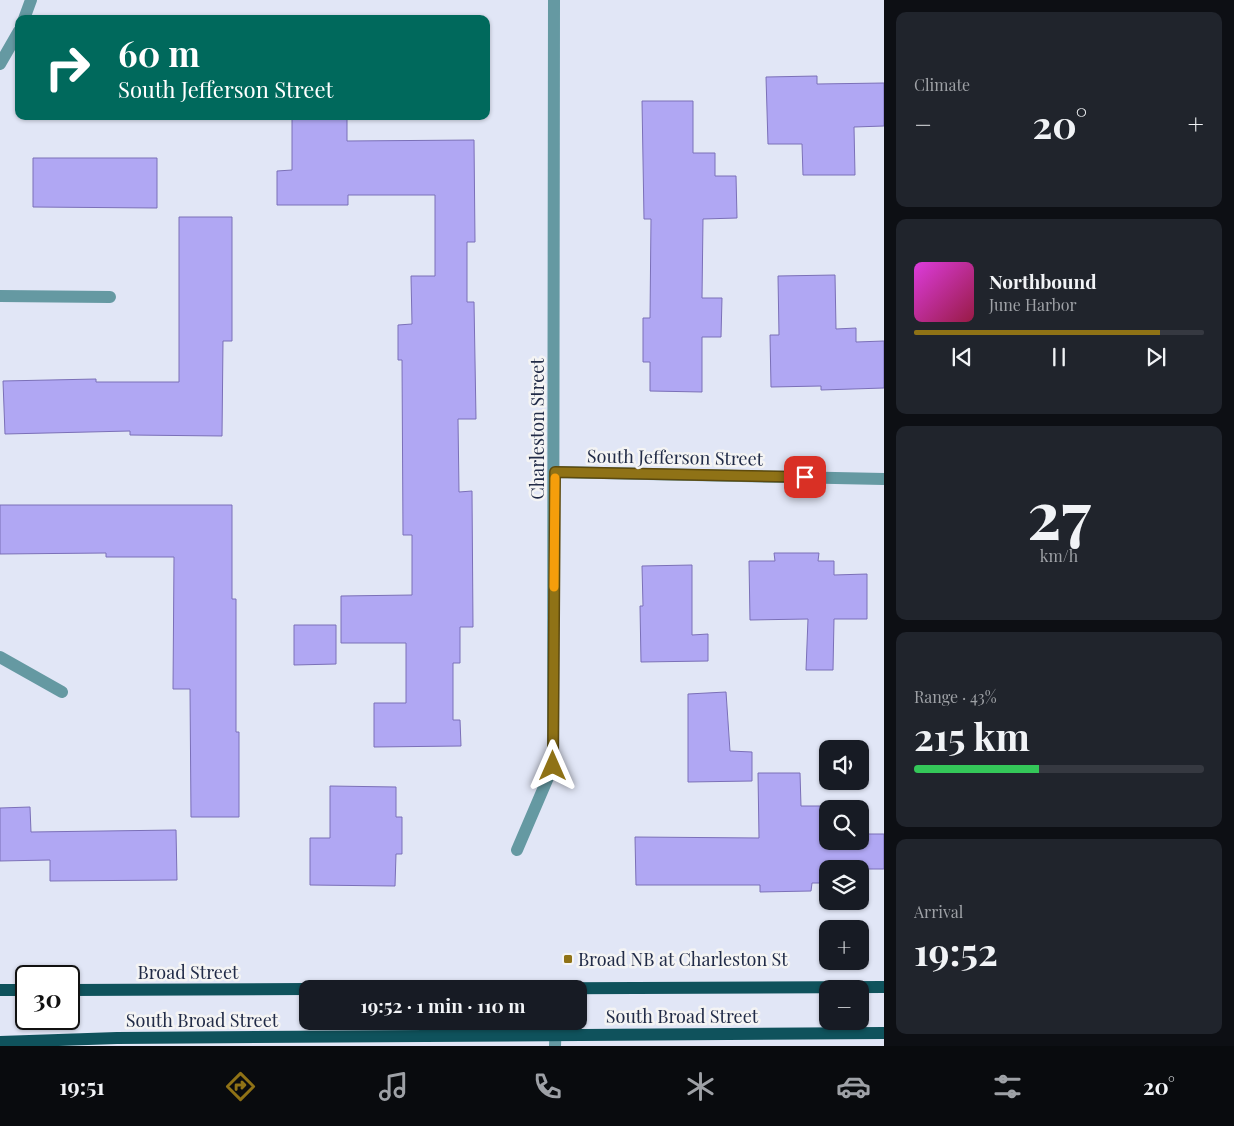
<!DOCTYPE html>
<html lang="en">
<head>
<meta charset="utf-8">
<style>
	:root { --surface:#171b24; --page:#20242c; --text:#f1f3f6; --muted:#9ea1a6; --line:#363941; --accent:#8f7216 }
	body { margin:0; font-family:"Playfair Display",serif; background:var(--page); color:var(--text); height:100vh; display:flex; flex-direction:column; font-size:19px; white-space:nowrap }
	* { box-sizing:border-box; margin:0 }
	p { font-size:16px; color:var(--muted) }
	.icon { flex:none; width:28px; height:28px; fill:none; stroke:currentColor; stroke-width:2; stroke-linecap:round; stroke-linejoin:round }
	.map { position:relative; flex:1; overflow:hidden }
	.panel { display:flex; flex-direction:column; gap:12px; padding:12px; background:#0d0f14; width:350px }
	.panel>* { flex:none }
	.banner { position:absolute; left:15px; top:15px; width:475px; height:105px; border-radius:10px; box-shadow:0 1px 4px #0004; background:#00695c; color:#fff; overflow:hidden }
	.controls { position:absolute; left:819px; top:740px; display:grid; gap:10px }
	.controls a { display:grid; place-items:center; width:50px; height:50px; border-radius:10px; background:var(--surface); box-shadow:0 1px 4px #0004; font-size:25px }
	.speed { position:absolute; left:15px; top:965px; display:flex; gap:10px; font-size:25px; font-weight:700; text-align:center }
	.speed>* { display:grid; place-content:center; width:65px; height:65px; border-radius:50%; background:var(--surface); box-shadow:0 1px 4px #0004; line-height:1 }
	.speed .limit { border:2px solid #111; border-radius:8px; background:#fff; color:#111 }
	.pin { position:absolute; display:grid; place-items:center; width:42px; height:42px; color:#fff; margin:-21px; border-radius:10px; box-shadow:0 2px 8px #0006 }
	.me { position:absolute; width:55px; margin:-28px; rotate:0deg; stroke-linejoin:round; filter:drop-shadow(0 0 4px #0008) }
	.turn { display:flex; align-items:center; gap:18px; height:105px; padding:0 20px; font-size:22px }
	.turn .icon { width:65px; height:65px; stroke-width:2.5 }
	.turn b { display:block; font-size:35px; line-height:42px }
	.big { font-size:38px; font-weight:700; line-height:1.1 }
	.panel .widget { flex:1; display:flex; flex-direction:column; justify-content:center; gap:8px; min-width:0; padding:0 18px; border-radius:10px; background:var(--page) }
	.panel .dial { align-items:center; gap:0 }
	.dial b { font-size:65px; line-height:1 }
	.song { display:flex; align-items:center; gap:15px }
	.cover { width:60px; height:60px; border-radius:8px; background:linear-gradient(135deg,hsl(300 70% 55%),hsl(340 70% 35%)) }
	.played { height:5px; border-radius:2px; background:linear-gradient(90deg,var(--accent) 85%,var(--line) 85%) }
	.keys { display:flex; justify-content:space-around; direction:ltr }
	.heat { display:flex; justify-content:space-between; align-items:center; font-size:28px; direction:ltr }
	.charge { height:8px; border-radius:4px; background:linear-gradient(90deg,#34c759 43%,var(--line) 0) }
	.trip { position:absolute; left:299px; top:980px; width:288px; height:50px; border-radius:10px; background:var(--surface); box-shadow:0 1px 4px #0004; font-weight:700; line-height:50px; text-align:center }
	.tab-bar { display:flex; height:80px; justify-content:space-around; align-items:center; background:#090b0e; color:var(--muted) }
	.tab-bar .icon { width:35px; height:35px }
	.tab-bar .active { color:var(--accent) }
	.tab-bar b { font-size:22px; color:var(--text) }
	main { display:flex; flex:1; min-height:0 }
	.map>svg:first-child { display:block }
	.building { fill:#b0a7f3; stroke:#7b70b8 }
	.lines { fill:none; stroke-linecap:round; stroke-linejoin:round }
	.street { stroke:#6599a2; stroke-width:12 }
	.primary { stroke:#0f525c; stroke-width:12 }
	.route-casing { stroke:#5d4a0e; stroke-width:12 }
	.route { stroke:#8f7216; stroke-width:9 }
	.slow { stroke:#f59e0b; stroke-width:9 }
	.poi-dot { fill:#8f7216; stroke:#f4f4f4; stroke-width:2 }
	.labels { text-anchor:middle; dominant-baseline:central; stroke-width:5; stroke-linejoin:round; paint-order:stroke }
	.street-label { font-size:18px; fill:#212b47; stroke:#f4f4f4 }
	.poi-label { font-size:18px; fill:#212b47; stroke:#f4f4f4; text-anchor:start }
</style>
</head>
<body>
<main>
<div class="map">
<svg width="884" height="1046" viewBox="0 0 884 1046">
	<rect width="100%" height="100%" fill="#e1e6f6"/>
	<!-- building -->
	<g class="building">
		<path d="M 817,76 L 817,84 L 884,83 L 884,126 L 854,127 L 855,175 L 803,175 L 802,144 L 768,144 L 766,77 Z"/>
		<path d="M 642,101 L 693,101 L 693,153 L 715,153 L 715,176 L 736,176 L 737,218 L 703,219 L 702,298 L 722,298 L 721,337 L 702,337 L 702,392 L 650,391 L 650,362 L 643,362 L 643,318 L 650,318 L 651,219 L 644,219 Z"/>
		<path d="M 292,116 L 347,116 L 347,141 L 474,140 L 475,242 L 467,242 L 467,302 L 474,302 L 476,419 L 458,419 L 459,492 L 472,491 L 473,627 L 460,627 L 460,663 L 453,663 L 453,720 L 460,720 L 461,746 L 374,747 L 374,703 L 406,703 L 406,643 L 341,643 L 341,596 L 412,595 L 412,535 L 403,535 L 402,360 L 398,360 L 398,325 L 412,324 L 411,276 L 435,276 L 435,195 L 348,195 L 348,205 L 277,205 L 277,171 L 292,170 Z"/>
		<path d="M 33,158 L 157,158 L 157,208 L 33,207 Z"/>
		<path d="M 179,217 L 232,217 L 232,341 L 223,341 L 222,436 L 130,435 L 130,431 L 5,434 L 3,381 L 96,379 L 96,382 L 179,382 Z"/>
		<path d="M 835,275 L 836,329 L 856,328 L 856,342 L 884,341 L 884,388 L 821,390 L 821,386 L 771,387 L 770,335 L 779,335 L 778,276 Z"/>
		<path d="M 0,505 L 232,505 L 232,599 L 236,599 L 236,732 L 239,732 L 239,817 L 191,817 L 190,689 L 173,689 L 174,557 L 106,557 L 106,553 L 0,554 Z"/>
		<path d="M 774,553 L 819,553 L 818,561 L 834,561 L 834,575 L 867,574 L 867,619 L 834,619 L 833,670 L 806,670 L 808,619 L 750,620 L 749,561 L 775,561 Z"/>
		<path d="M 692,565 L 692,635 L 708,634 L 708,661 L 641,662 L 640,606 L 643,606 L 642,566 Z"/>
		<path d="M 294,625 L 336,625 L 336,664 L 294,665 Z"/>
		<path d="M 726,692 L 730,751 L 752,752 L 752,781 L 688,782 L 688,694 Z"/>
		<path d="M 758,773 L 800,773 L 801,806 L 822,806 L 821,824 L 828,824 L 828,841 L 860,841 L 860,834 L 884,834 L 884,869 L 828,869 L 828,883 L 812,883 L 811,891 L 760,892 L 760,885 L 636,885 L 635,837 L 759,838 Z"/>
		<path d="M 330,786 L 396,787 L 396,817 L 402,817 L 402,854 L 396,854 L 395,886 L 310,885 L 310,838 L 330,838 Z"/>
		<path d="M 30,807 L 31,832 L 176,830 L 177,880 L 50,881 L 50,860 L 0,861 L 0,808 Z"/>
	</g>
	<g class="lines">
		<!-- street -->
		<g class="street">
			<path d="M 24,19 L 31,0"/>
			<path d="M 0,64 L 19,31"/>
			<path d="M 0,296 L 110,297"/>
			<path d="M 555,472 L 884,479"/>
			<path d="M 0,657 L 62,692"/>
			<path d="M 517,850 L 553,766 L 554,0"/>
			<path d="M 555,1046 L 556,1021"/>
		</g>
		<!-- primary -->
		<g class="primary">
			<path d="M 385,989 L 884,987"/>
			<path d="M 0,990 L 26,990"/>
			<path d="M 69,990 L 308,989"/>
			<path d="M 0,1042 L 117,1038 L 884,1033"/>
		</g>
	</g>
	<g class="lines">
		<defs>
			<path id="route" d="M 553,766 L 555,472 L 805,477"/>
		</defs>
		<!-- route casing -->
		<use href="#route" class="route-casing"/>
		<!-- route -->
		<use href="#route" class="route"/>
		<!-- slow -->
		<path class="slow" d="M 554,587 L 555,478"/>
	</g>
	<!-- markers -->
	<rect class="poi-dot" x="563" y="954" width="10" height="10" rx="2.5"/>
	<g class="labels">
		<!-- street labels -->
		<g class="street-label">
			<text transform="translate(537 429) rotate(-90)">Charleston Street</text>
			<text transform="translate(675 457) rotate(1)">South Jefferson Street</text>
			<text x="188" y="972">Broad Street</text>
			<text x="682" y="1016">South Broad Street</text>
			<text x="202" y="1020">South Broad Street</text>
		</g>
		<!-- poi labels -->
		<g class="poi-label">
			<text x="578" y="959">Broad NB at Charleston St</text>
		</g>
	</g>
</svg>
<div class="controls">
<a><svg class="icon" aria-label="sound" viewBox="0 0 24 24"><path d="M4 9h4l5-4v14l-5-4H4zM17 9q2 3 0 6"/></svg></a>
<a><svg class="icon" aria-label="search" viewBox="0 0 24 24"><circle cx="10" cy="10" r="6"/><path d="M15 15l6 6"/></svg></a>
<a><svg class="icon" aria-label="layers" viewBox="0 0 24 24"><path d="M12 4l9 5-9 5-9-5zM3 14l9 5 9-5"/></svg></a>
<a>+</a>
<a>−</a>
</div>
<div class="speed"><div class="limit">30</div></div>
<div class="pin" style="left:805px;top:477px;background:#d93025"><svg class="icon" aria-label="arrive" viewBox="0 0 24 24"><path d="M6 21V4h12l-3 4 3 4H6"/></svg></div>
<svg class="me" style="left:553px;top:766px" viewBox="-20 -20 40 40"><path d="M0-17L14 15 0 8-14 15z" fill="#8f7216" stroke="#fff" stroke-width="4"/></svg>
<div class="trip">19:52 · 1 min · 110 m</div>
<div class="banner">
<div class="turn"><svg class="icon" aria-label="right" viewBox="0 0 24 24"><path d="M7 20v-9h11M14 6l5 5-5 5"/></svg><div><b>60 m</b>South Jefferson Street</div></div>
</div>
</div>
<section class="panel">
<div class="widget"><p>Climate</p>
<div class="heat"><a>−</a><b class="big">20°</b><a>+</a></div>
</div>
<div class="widget">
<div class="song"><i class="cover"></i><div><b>Northbound</b><p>June Harbor</p></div></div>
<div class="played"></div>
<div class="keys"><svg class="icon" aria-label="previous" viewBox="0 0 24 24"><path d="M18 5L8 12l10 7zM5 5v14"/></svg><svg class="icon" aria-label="pause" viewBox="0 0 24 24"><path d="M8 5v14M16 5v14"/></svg><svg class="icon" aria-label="next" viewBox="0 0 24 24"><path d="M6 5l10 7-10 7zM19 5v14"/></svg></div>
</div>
<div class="widget dial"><b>27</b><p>km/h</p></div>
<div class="widget"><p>Range · 43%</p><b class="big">215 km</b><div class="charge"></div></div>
<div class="widget"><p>Arrival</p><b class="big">19:52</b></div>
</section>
</main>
<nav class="tab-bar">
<b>19:51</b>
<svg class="icon active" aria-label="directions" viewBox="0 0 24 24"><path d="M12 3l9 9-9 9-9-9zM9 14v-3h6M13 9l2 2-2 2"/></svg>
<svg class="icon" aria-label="music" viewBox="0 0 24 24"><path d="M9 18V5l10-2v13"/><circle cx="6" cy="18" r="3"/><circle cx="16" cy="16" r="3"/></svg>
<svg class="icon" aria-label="phone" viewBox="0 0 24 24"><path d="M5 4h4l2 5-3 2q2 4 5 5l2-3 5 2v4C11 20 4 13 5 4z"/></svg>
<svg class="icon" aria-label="climate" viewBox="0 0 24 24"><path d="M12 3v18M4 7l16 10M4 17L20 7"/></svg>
<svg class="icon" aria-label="car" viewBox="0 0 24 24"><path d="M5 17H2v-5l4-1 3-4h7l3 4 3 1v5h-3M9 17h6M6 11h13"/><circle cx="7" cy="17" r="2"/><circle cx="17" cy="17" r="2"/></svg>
<svg class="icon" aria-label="filters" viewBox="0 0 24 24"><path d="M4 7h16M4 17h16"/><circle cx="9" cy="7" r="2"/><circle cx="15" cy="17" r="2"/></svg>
<b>20°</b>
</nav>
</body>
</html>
